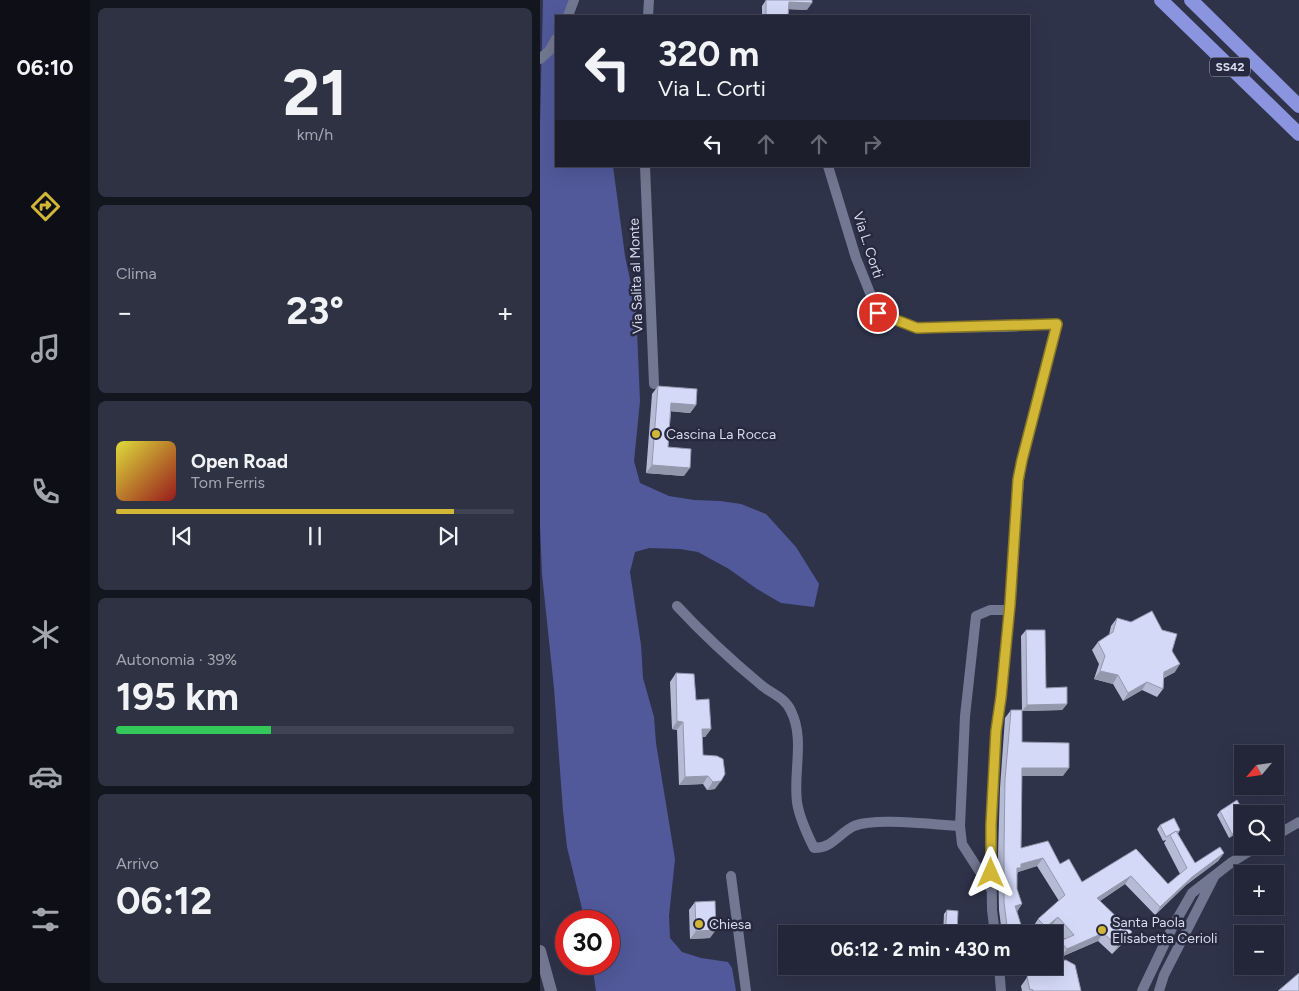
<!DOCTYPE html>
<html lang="it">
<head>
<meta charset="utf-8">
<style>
	:root { --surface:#232638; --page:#2f3243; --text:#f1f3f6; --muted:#a3a5ae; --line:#404353; --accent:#d2b736 }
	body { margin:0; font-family:Figtree,sans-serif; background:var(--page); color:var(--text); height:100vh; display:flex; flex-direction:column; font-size:19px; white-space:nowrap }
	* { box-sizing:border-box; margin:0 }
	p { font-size:16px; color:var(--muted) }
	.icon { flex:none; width:28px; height:28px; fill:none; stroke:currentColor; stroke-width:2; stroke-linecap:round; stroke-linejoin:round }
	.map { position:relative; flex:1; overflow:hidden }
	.drawer { display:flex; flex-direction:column; gap:8px; padding:8px; background:#13151f; width:450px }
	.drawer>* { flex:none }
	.hud { position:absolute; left:15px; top:15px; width:475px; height:152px; border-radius:0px; box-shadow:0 5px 20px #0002,0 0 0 1px var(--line); background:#232638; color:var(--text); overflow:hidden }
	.needle { width:32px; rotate:241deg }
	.buttons { position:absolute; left:694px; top:745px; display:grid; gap:10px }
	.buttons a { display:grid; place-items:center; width:50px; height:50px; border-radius:0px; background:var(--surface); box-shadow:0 5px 20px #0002,0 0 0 1px var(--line); font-size:25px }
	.speed { position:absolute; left:15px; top:910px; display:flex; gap:10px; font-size:25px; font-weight:700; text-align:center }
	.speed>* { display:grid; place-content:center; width:65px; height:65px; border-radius:50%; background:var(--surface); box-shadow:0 5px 20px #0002,0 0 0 1px var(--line); line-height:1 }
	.speed .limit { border:8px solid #d22; background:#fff; color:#111 }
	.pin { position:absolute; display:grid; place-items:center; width:42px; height:42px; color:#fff; margin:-21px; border:2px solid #fff; border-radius:50%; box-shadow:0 1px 5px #0007 }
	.me { position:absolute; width:55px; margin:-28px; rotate:0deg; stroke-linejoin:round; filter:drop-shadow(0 0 4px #0008) }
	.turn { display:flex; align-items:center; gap:18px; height:105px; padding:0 20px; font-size:22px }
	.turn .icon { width:65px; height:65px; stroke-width:2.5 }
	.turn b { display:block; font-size:35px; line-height:42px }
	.lanes { display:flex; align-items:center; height:48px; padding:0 20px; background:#0003; justify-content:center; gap:25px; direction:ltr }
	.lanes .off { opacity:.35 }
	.big { font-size:38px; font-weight:700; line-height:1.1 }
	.drawer .tile { flex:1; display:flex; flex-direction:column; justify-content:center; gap:8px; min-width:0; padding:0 18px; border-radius:8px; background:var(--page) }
	.drawer .dial { align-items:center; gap:0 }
	.dial b { font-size:65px; line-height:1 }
	.song { display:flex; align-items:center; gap:15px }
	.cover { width:60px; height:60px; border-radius:8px; background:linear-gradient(135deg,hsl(60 70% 55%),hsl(0 70% 35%)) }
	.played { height:5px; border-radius:2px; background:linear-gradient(90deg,var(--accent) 85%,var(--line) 85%) }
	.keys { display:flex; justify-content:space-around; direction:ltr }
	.heat { display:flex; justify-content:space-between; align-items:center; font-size:28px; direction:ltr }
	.charge { height:8px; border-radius:4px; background:linear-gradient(90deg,#34c759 39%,var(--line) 0) }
	.trip { position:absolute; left:238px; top:925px; width:285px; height:50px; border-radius:0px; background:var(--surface); box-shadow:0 5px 20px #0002,0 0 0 1px var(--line); font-weight:700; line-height:50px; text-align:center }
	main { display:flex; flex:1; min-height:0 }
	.dock { display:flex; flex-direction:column; width:90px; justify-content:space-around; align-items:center; background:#0e0f16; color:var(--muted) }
	.dock .icon { width:35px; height:35px }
	.dock .current { color:var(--accent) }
	.dock b { font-size:22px; color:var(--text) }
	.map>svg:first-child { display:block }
	.forest { fill:#51599b }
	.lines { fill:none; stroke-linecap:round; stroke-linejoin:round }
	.minor { stroke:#737892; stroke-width:10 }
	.tertiary { stroke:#737892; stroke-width:12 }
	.trunk { stroke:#8a94df; stroke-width:14 }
	.wall { fill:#b5bbd4 }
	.shaded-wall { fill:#9498ad }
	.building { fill:#d3d9f7; stroke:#9498ad }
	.route-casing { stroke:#887723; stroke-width:12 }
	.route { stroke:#d2b736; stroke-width:9 }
	.poi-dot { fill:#d2b736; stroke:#26293f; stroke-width:2 }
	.labels { text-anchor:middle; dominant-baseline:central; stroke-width:5; stroke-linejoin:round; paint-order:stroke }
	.shield { fill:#26293f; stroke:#a3a6b6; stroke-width:1 }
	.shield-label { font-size:12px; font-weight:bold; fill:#d8dbe9 }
	.street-label { font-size:14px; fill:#d8dbe9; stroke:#26293f }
	.poi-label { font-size:14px; fill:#d8dbe9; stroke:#26293f; text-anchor:start }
</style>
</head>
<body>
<main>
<nav class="dock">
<b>06:10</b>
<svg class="icon current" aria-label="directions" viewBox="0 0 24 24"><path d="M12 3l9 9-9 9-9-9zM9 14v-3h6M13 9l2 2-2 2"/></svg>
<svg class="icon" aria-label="music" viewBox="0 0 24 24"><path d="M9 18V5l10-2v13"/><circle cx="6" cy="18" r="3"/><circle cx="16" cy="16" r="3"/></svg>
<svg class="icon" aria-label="phone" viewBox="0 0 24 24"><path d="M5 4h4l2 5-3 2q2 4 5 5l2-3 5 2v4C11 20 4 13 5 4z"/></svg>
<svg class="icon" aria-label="climate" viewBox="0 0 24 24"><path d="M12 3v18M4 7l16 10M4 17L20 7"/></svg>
<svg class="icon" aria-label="car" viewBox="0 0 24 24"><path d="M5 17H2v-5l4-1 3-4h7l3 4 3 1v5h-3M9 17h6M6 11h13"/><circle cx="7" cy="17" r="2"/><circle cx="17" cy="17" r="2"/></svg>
<svg class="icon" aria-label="filters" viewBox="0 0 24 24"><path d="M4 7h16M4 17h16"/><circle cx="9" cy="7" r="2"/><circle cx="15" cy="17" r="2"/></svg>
</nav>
<section class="drawer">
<div class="tile dial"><b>21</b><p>km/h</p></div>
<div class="tile"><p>Clima</p>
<div class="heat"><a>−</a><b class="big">23°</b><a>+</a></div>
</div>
<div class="tile">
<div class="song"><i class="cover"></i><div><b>Open Road</b><p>Tom Ferris</p></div></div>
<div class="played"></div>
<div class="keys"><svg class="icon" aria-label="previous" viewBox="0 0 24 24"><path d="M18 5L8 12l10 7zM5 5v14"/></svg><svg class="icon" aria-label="pause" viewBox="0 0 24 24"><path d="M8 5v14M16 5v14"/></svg><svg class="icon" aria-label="next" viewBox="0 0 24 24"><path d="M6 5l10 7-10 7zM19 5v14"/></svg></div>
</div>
<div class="tile"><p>Autonomia · 39%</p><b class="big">195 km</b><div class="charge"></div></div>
<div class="tile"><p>Arrivo</p><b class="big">06:12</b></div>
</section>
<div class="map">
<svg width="759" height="991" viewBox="0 0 759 991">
	<rect width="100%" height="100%" fill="#2f334a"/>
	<!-- forest -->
	<path class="forest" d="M 3,0 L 32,0 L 33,16 L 16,16 L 16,166 L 73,166 L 85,256 L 96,308 L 100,401 L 94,461 L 100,483 L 129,496 L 154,500 L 180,501 L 201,504 L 226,514 L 256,547 L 279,584 L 274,607 L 241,603 L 217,589 L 189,569 L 158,552 L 140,549 L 109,548 L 95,552 L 90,572 L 101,645 L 103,678 L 114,717 L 116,743 L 135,859 L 129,916 L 130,938 L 142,952 L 161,958 L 188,962 L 192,968 L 196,991 L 56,991 L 52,964 L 69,964 L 69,921 L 45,921 L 27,847 L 23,811 L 14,688 L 2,574 L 0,526 L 0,125 Z"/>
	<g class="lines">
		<!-- minor -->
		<g class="minor">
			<path d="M 28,16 L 34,0"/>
			<path d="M 108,16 L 109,0"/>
			<path d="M 0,59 L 9,51 L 16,39"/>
			<path d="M 105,166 L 114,384"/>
			<path d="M 288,166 L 316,258 L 338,313 L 377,328 L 464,327 L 517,324 L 482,460 L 479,480 L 470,603 L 461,697 L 456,731 L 451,825 L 452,910 L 455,934"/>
			<path d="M 137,606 C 163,634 191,660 220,684 C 231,694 245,697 251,711 C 265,739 253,772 257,802 C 259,817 267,834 274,848 C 293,848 299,833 314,826 C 336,817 395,825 420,826"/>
			<path d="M 735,836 L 759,822"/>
			<path d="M 191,876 L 206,991"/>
			<path d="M 451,889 L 422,844 L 420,826 L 425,716 L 436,616 L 450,610 L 469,610"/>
			<path d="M 459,966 L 461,991"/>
			<path d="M 602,991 L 633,926 L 652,893 L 692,862 L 718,846"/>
			<path d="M 619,991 L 624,975 L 674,877"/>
		</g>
		<!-- tertiary -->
		<path class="tertiary" d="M 0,951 L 11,991"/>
		<!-- trunk -->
		<g class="trunk">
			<path d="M 621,0 L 759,134"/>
			<path d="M 651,0 L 759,106"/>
		</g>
	</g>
	<!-- wall -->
	<g class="wall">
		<path d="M 226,0 L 267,10 L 248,9 L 248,16 L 222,16 L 222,6 Z"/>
		<path d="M 118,386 L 156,405 L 150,413 L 131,411 L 128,447 L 144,476 L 106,473 L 112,394 Z"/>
		<path d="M 577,618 L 632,651 L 635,672 L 624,678 L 623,689 L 617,697 L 602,690 L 583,701 L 573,684 L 554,679 L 559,664 L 552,650 L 558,642 L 569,635 L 571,626 Z"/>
		<path d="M 486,630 L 506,688 L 527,704 L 522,710 L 482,711 L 482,742 L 523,776 L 482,776 L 481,848 L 520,864 L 542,882 L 596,849 L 628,884 L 640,874 L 624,843 L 626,840 L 623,841 L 617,829 L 620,825 L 640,830 L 638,834 L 655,863 L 684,853 L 678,861 L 646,885 L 615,915 L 585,884 L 560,901 L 592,932 L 586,940 L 572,954 L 558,941 L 521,957 L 515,949 L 520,941 L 525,939 L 512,925 L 501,934 L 499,934 L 493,927 L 498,919 L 519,901 L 497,866 L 478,872 L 477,874 L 477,911 L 481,925 L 491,934 L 462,934 L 459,910 L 458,855 L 460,788 L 465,718 L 471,710 L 482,710 L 481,636 Z"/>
		<path d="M 136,673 L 156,700 L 171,729 L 165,737 L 162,737 L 163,755 L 175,789 L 167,790 L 163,784 L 139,785 L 137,730 L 132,729 L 130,682 Z"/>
		<path d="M 680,811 L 702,814 L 702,830 L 689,838 L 677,815 Z"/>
		<path d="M 155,902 L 170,938 L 150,939 L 149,910 Z"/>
		<path d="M 407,910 L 417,934 L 403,934 L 404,914 Z"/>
		<path d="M 495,966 L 541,991 L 482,991 L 481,986 Z"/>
	</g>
	<!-- shaded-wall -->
	<g class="shaded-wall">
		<path d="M 249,2 L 272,3 L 267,10 L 244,9 Z"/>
		<path d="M 131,403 L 156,405 L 150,413 L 126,411 Z"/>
		<path d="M 112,465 L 150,468 L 144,476 L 106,473 Z"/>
		<path d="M 640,664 L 635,672 L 618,680 L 624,672 Z"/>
		<path d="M 560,671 L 578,675 L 573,684 L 554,679 Z"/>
		<path d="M 607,682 L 602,690 L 583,701 L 588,693 Z"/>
		<path d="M 527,704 L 522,710 L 482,711 L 487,705 Z"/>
		<path d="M 137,721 L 143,722 L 137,730 L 132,729 Z"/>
		<path d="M 162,729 L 171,729 L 165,737 L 156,737 Z"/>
		<path d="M 482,768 L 529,768 L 523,776 L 477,776 Z"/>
		<path d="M 168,776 L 163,784 L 139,785 L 145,777 Z"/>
		<path d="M 181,781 L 175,789 L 167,790 L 173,782 Z"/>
		<path d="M 702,828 L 702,830 L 689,838 L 692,834 Z"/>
		<path d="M 684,853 L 678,861 L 646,885 L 615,915 L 620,907 L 652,877 Z"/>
		<path d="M 503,858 L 497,866 L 478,872 L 476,876 L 477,868 L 481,864 Z"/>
		<path d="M 591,876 L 585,884 L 552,906 L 557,898 Z"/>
		<path d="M 482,904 L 477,912 L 475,906 Z"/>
		<path d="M 518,917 L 512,925 L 501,934 L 506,927 Z"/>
		<path d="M 176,930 L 170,938 L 150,939 L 156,931 Z"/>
		<path d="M 592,932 L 586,940 L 572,954 L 578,946 Z"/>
		<path d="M 563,933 L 558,941 L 521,957 L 527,949 Z"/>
	</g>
	<!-- building -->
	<g class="building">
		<path d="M 226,0 L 272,0 L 272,3 L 249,2 L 248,16 L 226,16 Z"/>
		<path d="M 118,386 L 157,389 L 156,405 L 131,403 L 128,447 L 151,449 L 150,468 L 112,465 Z"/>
		<path d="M 612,611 L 622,630 L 637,634 L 632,651 L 640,664 L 624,672 L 623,689 L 607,682 L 588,693 L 578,675 L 560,671 L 565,656 L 558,642 L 573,632 L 577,618 L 591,622 Z"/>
		<path d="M 486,630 L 505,630 L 506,688 L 527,687 L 527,704 L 487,705 Z"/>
		<path d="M 136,673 L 154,674 L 156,700 L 169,699 L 171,729 L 162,729 L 163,755 L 177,756 L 183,759 L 185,774 L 181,781 L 173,782 L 168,776 L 145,777 L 143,722 L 137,721 Z"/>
		<path d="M 471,710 L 482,710 L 482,742 L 529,743 L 529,768 L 482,768 L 481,848 L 508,841 L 520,864 L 529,859 L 542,882 L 596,849 L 628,884 L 647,868 L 630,835 L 636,831 L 655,863 L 680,847 L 684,853 L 652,877 L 620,907 L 591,876 L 557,898 L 592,932 L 578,946 L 563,933 L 527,949 L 520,941 L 534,935 L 518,917 L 506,927 L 498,919 L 525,895 L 503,858 L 481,864 L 481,868 L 477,868 L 477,889 L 482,904 L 475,906 L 481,925 L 488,925 L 491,934 L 464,934 L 464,932 L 467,926 L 464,902 L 464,847 L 465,780 Z"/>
		<path d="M 697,800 L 705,814 L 702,814 L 702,828 L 692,834 L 680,811 Z"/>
		<path d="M 634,818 L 640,830 L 637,832 L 636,831 L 626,837 L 620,825 Z"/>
		<path d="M 175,901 L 176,930 L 156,931 L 155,902 Z"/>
		<path d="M 407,910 L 418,911 L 417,934 L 405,934 Z"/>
		<path d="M 526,960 L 535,965 L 541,991 L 493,991 L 492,989 L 490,990 L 487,977 L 495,966 L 514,966 L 514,962 Z"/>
		<path d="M 759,973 L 759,991 L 738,991 Z"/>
	</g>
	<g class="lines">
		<defs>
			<path id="route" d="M 338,313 L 377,328 L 517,324 L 482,460 L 478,480 L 470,604 L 461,697 L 456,731 L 451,825 L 451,873"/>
		</defs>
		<!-- route casing -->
		<use href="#route" class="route-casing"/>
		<!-- route -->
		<use href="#route" class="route"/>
	</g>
	<!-- markers -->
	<g class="poi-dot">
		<circle cx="116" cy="434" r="5"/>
		<circle cx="159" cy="924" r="5"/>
		<circle cx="562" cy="930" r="5"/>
	</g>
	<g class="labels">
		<!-- shield labels -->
		<rect class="shield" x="670" y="57.5" width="40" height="19" rx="4"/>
		<g class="shield-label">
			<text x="690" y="67">SS42</text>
		</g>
		<!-- street labels -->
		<g class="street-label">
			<text transform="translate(328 245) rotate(72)">Via L. Corti</text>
			<text transform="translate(96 276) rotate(-92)">Via Salita al Monte</text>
		</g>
		<!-- poi labels -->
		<g class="poi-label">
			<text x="126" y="434">Cascina La Rocca</text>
			<text x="572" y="922">Santa Paola<tspan x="572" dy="16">Elisabetta Cerioli</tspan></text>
			<text x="169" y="924">Chiesa</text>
		</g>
	</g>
</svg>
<div class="buttons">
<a><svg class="needle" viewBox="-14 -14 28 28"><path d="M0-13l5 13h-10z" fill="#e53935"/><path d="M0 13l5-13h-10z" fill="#a3a5ae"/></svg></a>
<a><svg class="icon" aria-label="search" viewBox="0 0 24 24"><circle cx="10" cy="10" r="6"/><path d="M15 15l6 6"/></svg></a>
<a>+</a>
<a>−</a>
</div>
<div class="speed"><div class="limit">30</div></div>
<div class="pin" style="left:338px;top:313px;background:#d93025"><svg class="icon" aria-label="arrive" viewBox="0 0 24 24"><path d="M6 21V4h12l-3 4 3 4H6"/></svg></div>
<svg class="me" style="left:451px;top:873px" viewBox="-20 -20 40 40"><path d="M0-17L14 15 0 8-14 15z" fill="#d2b736" stroke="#fff" stroke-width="4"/></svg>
<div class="trip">06:12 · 2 min · 430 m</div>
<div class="hud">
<div class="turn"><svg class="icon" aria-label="left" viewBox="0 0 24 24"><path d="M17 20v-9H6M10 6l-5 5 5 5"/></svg><div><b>320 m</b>Via L. Corti</div></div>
<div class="lanes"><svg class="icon" aria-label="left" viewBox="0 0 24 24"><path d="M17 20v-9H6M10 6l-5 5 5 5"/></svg><svg class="icon off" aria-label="ahead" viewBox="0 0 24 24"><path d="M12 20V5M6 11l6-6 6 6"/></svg><svg class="icon off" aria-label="ahead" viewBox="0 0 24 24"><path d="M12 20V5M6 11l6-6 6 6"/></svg><svg class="icon off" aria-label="right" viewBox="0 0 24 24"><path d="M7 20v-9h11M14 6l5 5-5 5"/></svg></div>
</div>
</div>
</main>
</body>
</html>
